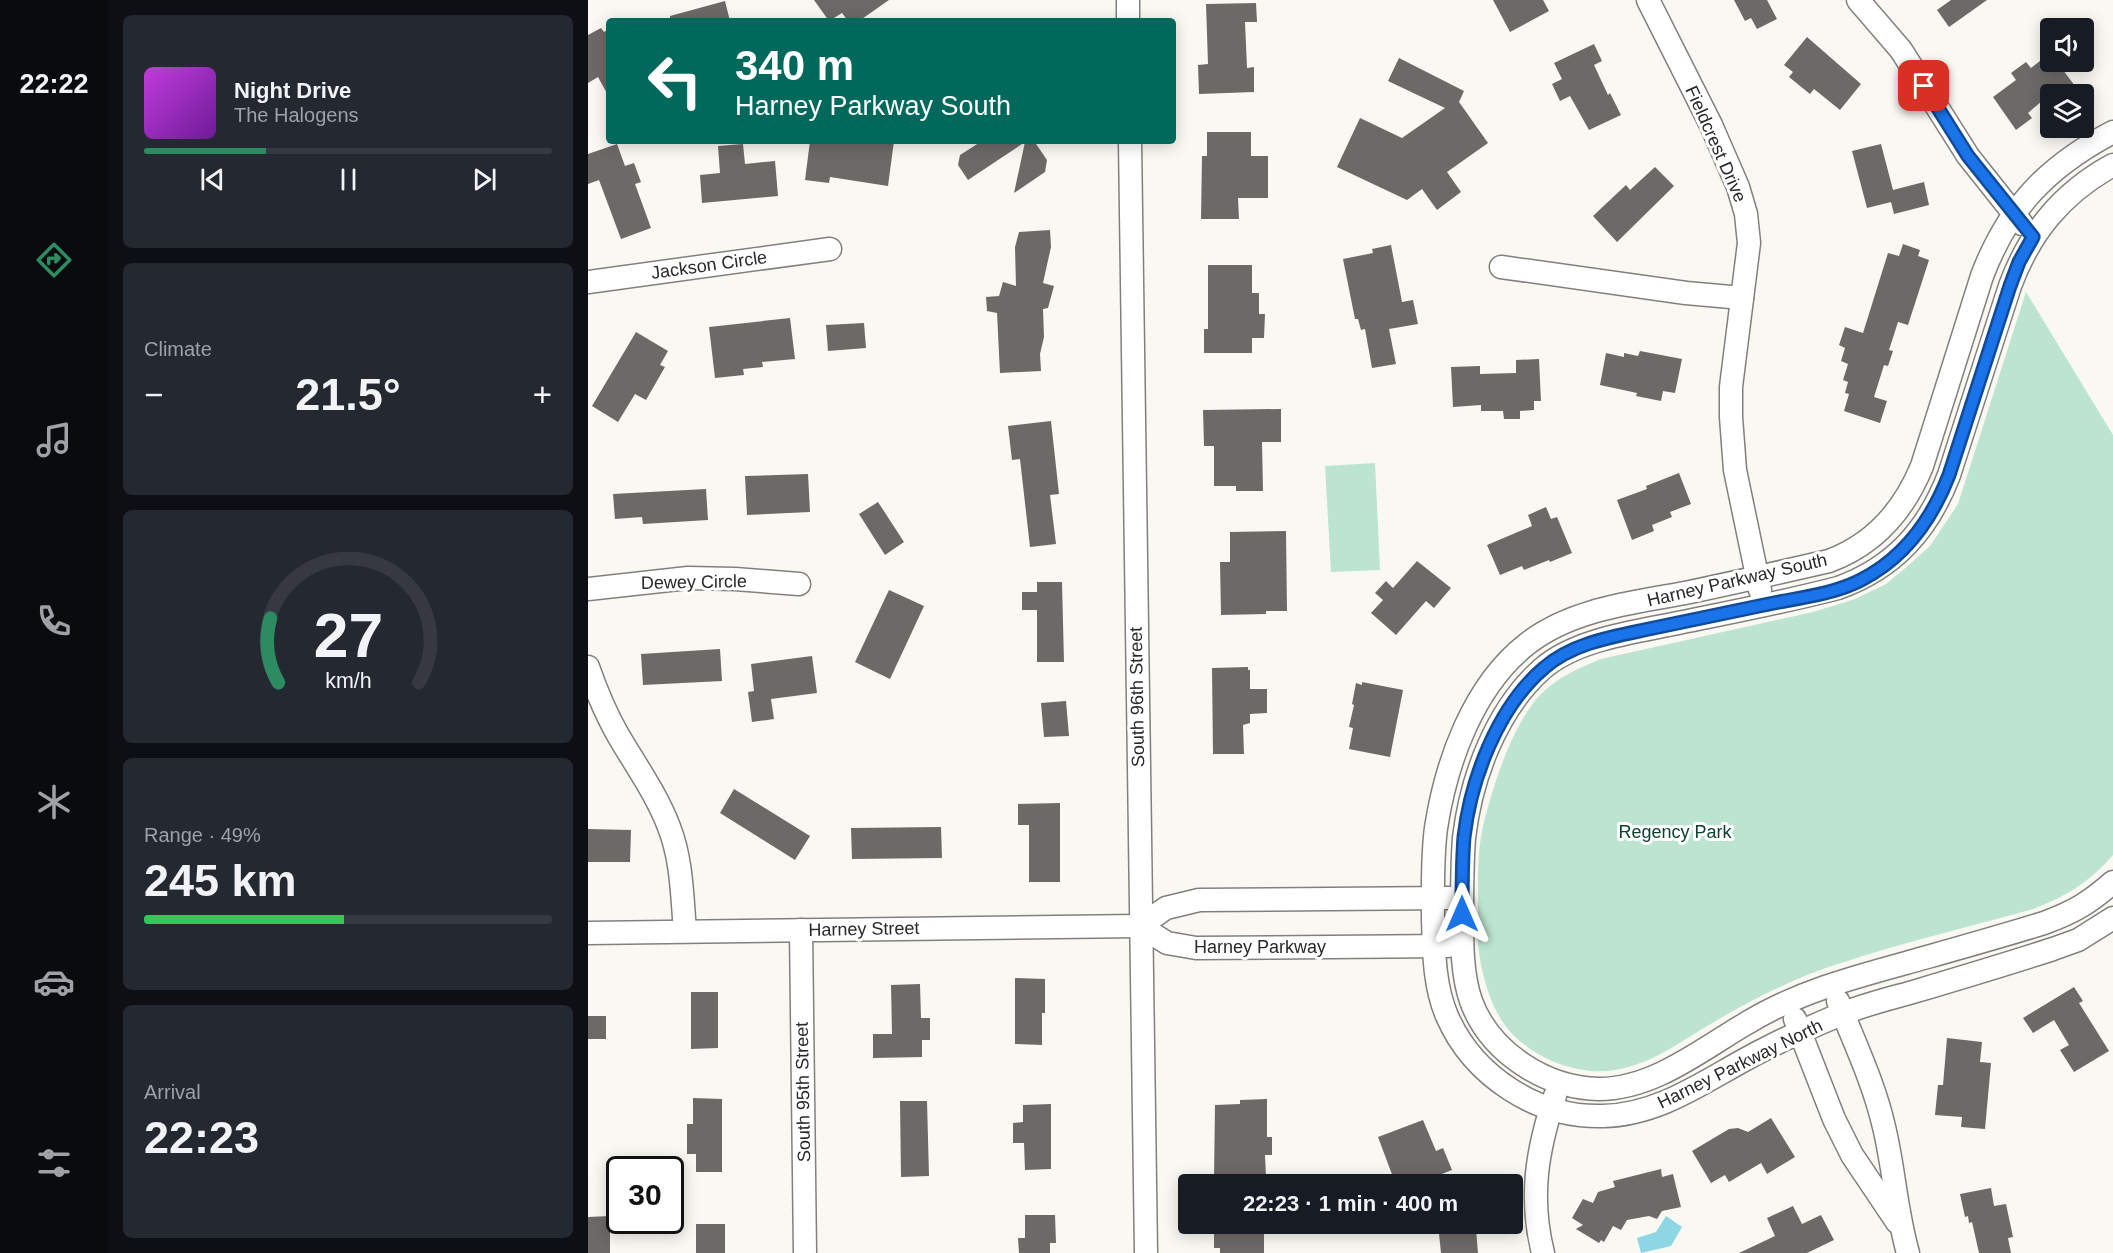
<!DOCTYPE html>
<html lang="en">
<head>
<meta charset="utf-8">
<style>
	:root { --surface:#171b24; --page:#242831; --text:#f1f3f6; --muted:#9ea1a6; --line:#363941; --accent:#2d8b62 }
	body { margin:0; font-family:Arial,sans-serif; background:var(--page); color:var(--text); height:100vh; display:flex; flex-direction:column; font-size:22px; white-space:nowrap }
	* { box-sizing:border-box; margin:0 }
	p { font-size:20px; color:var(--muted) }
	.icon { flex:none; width:33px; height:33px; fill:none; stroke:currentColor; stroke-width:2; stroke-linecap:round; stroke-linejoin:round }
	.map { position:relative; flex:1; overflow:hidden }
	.details { display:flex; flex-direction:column; gap:15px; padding:15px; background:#0d0f14; width:480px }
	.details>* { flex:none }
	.guide { position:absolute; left:18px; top:18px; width:570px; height:126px; border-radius:6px; box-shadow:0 3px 15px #0003; background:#00695c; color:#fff; overflow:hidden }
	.fabs { position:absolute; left:1452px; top:18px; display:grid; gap:12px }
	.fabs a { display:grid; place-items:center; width:54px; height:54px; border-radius:6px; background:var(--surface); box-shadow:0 3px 15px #0003; font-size:30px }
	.speed { position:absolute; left:18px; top:1156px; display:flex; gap:12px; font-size:30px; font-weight:700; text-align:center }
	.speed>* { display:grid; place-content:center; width:78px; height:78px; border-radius:50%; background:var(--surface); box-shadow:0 3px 15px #0003; line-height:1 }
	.speed .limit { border:3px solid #111; border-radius:9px; background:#fff; color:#111 }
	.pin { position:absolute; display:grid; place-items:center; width:51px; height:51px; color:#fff; margin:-26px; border-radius:12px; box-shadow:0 3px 9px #0006 }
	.me { position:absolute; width:66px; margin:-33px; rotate:0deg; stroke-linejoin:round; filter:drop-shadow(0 0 4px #0008) }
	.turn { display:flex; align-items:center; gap:21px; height:126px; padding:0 30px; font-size:27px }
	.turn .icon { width:78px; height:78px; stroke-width:2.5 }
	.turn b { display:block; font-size:42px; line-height:51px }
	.big { font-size:45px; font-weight:600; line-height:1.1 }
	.details .tile { flex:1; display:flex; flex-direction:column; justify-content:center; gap:9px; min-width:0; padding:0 21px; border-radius:9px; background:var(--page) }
	.details .dial { align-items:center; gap:0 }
	.dial svg { height:156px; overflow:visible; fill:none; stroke:var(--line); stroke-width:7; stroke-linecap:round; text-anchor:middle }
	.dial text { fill:var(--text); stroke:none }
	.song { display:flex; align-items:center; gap:18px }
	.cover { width:72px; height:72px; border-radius:9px; background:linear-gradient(135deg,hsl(290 70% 55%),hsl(280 70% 35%)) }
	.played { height:6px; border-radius:3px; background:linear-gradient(90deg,var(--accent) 30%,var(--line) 30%) }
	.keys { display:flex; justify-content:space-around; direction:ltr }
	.heat { display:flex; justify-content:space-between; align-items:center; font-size:33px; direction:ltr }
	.charge { height:9px; border-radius:4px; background:linear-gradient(90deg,#34c759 49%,var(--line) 0) }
	.trip { position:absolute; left:590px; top:1174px; width:345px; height:60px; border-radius:6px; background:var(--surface); box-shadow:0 3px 15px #0003; font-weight:600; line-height:60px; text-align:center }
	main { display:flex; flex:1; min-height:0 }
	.dock { display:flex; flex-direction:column; width:108px; justify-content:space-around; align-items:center; background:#090b0e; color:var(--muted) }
	.dock .icon { width:42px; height:42px }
	.dock .current { color:var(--accent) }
	.dock b { font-size:27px; color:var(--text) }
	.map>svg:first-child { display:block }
	.green { fill:#bde4d1 }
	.water { fill:#8cd7e3 }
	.building { fill:#6d6966 }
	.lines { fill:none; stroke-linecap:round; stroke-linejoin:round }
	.minor-casing { stroke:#82807c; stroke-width:25 }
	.minor { stroke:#fff; stroke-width:22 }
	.route-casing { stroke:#114b97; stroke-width:15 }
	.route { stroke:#1a73e8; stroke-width:10 }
	.labels { text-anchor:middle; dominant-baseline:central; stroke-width:6; stroke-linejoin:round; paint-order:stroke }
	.street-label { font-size:18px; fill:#2a2928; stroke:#fff }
	.park-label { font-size:18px; fill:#0f422e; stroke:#fff }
</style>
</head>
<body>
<main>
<nav class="dock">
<b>22:22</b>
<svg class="icon current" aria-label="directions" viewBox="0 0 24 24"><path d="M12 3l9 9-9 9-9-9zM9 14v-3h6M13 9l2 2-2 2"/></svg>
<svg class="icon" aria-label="music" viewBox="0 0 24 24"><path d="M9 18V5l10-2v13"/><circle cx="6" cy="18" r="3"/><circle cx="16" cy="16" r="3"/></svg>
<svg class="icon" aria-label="phone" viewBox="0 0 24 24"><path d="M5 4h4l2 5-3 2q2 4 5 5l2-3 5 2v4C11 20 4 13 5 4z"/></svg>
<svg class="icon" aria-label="climate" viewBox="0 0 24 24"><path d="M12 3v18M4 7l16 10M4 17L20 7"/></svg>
<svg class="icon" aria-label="car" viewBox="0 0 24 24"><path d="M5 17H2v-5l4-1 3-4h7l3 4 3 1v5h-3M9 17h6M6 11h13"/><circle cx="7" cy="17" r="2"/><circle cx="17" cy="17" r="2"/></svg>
<svg class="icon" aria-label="filters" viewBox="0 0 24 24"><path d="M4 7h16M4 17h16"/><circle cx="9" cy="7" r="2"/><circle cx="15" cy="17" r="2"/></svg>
</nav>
<section class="details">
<div class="tile">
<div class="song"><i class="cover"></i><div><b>Night Drive</b><p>The Halogens</p></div></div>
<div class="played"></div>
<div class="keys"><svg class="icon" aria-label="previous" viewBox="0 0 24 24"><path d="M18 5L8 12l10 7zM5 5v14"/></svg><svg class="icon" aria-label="pause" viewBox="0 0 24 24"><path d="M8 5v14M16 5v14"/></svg><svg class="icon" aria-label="next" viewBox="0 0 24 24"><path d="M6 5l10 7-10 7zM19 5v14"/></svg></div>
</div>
<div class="tile"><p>Climate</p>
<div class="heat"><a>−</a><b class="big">21.5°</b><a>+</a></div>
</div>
<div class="tile dial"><svg viewBox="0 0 100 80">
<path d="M14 69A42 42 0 1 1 86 69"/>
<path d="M14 69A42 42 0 0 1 10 36" stroke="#2d8b62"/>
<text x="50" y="56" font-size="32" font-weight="700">27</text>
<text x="50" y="72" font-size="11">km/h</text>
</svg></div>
<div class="tile"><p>Range · 49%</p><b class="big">245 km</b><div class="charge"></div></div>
<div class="tile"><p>Arrival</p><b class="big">22:23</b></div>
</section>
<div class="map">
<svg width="1525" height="1253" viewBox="0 0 1525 1253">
	<rect width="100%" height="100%" fill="#faf8f3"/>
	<!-- green -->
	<g class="green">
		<path d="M 1438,292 L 1525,435 L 1525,855 C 1503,881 1477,897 1445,909 C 1381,927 1316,942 1253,963 C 1208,977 1166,998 1126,1022 C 1088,1044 1050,1075 1003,1071 C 970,1068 933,1050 914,1021 C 900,999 893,971 890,945 C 889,934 890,922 890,910 C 890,883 889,853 895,826 C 905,786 924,724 953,694 C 970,677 991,668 1013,659 L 1225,612 L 1267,599 L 1298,584 L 1322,564 L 1342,546 L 1370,504 Z"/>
		<path d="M 787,463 L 792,570 L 743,572 L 737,466 Z"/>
	</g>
	<!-- water -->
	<path class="water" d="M 1078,1216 L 1094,1227 L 1083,1246 L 1053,1253 L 1049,1238 L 1068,1232 Z"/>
	<!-- building -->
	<g class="building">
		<path d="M 226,0 L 301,0 L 271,21 L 260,21 L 254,13 L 241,21 Z"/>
		<path d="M 905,0 L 955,0 L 961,11 L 922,32 Z"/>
		<path d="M 1146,0 L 1179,0 L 1189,19 L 1169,29 L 1163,18 L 1157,21 Z"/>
		<path d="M 1363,0 L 1399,0 L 1361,27 L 1349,10 Z"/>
		<path d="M 137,1 L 142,21 L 82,21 L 82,16 Z"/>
		<path d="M 668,3 L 669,22 L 657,22 L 659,68 L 666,67 L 666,92 L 611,94 L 610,65 L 620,64 L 618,4 Z"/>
		<path d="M 13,28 L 16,32 L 21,29 L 21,97 L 10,77 L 0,83 L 0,35 Z"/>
		<path d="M 1219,37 L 1273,84 L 1252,110 L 1226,89 L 1222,94 L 1201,77 L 1205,72 L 1196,65 Z"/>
		<path d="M 1006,44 L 1014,61 L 1006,65 L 1020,95 L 1022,93 L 1033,115 L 1001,130 L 982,96 L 972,101 L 964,84 L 974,79 L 966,63 Z"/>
		<path d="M 1462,53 L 1462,62 L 1469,62 L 1493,94 L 1462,94 L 1440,113 L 1444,118 L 1428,130 L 1405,97 L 1428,80 L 1423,73 L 1438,62 L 1443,68 Z"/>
		<path d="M 811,58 L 876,91 L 871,102 L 900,143 L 859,172 L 873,192 L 849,210 L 834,189 L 819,200 L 749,167 L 772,118 L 814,138 L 857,108 L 800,81 Z"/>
		<path d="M 619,132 L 663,132 L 663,156 L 680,156 L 680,198 L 650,198 L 651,219 L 613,219 L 614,156 L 619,156 Z"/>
		<path d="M 222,141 L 306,141 L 300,186 L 242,177 L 241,183 L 217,180 Z"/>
		<path d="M 394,141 L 446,141 L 459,160 L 457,172 L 426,193 L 437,142 L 380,180 L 370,165 L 372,155 Z"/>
		<path d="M 29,144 L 37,166 L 46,163 L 53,182 L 47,184 L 63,228 L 33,239 L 11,180 L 0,184 L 0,154 Z"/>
		<path d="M 155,144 L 157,164 L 187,161 L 190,196 L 114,203 L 112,175 L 132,173 L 130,146 Z"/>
		<path d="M 1293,144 L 1305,190 L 1336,182 L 1341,205 L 1306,214 L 1303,202 L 1279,208 L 1264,151 Z"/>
		<path d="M 1067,167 L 1086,186 L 1029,242 L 1005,216 L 1038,185 L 1042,190 Z"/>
		<path d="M 462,230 L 463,247 L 455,283 L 466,286 L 460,308 L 455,309 L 456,337 L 452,354 L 453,371 L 412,373 L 409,313 L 399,311 L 398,297 L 411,296 L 415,282 L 428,286 L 427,247 L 431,232 Z"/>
		<path d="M 1315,244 L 1332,250 L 1330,256 L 1341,260 L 1320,325 L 1310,322 L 1301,350 L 1305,351 L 1300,366 L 1296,365 L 1286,397 L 1299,401 L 1292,423 L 1256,411 L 1261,394 L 1257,393 L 1260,382 L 1255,380 L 1260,364 L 1253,361 L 1257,348 L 1251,345 L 1257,327 L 1275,333 L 1300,253 L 1311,256 Z"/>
		<path d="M 803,245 L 814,302 L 825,300 L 830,324 L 801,329 L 808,364 L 784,368 L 777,329 L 773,330 L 770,319 L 767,319 L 755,259 L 785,253 L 784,249 Z"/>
		<path d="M 620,265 L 664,265 L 664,293 L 671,293 L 671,314 L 677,314 L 676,338 L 664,338 L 664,353 L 616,353 L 616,329 L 620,329 Z"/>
		<path d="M 202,318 L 207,359 L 174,362 L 175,367 L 155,369 L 156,375 L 127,378 L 121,327 Z"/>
		<path d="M 276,323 L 278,348 L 240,351 L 238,325 Z"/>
		<path d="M 48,332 L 80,351 L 72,365 L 77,367 L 58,400 L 47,394 L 30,422 L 4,406 Z"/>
		<path d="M 1052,351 L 1094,359 L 1087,393 L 1075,391 L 1073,401 L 1048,396 L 1049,393 L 1012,385 L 1018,353 L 1036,357 L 1036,353 L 1050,356 Z"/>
		<path d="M 951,359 L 953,401 L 946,401 L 946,410 L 932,411 L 932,419 L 916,419 L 915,411 L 893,411 L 893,405 L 865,407 L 863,367 L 892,366 L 892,374 L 928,373 L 928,360 Z"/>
		<path d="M 693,409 L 693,442 L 674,442 L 675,491 L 648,491 L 648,486 L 626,486 L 626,446 L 616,446 L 615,410 Z"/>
		<path d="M 463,421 L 471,494 L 462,495 L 468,544 L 442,547 L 432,459 L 424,460 L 420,426 Z"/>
		<path d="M 1091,473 L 1103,504 L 1082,512 L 1084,517 L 1064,525 L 1066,531 L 1044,540 L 1029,500 L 1059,489 L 1058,486 Z"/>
		<path d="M 220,474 L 222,512 L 159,515 L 157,476 Z"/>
		<path d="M 118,489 L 120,520 L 55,524 L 54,517 L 27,519 L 25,494 Z"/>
		<path d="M 290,502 L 316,542 L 297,555 L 271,514 Z"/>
		<path d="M 958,507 L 963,519 L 969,517 L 984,553 L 962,562 L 961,560 L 936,570 L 934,566 L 912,575 L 899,545 L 944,526 L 940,515 Z"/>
		<path d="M 698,531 L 699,611 L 678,611 L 678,614 L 633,615 L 632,562 L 642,562 L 642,532 Z"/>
		<path d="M 829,561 L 863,588 L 846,608 L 838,601 L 808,635 L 783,613 L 795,600 L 787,593 L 798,581 L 805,588 Z"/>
		<path d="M 449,582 L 474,582 L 476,662 L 449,662 L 449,610 L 434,610 L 434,592 L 449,592 Z"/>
		<path d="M 301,590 L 336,606 L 302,679 L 267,662 Z"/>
		<path d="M 132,649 L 134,681 L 55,685 L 53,654 Z"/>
		<path d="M 224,656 L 229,693 L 183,699 L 186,719 L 164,722 L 160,692 L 166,691 L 163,664 Z"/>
		<path d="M 660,667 L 660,670 L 662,670 L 662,689 L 679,689 L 679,713 L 662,714 L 662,723 L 655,725 L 656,754 L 625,754 L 624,668 Z"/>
		<path d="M 774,682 L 815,690 L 802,757 L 761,749 L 765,728 L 761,727 L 766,705 L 764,704 L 768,683 L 774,685 Z"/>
		<path d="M 478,701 L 481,736 L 456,737 L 453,703 Z"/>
		<path d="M 146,789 L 222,836 L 207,860 L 132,813 Z"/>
		<path d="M 472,803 L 472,882 L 441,882 L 441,825 L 430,825 L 430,804 Z"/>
		<path d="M 353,827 L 354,858 L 264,859 L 263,828 Z"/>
		<path d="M 0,829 L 43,830 L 42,862 L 0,862 Z"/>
		<path d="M 427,978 L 457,979 L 457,1013 L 454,1013 L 454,1045 L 427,1044 Z"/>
		<path d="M 332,984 L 333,1018 L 342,1018 L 342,1040 L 334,1040 L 334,1057 L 285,1058 L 285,1034 L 304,1034 L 303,985 Z"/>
		<path d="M 1486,987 L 1495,1001 L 1491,1003 L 1521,1051 L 1486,1072 L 1472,1050 L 1481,1045 L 1466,1020 L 1445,1033 L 1435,1018 Z"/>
		<path d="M 103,992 L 130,992 L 130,1048 L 103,1049 Z"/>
		<rect x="0" y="1016" width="18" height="23"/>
		<path d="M 1359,1038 L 1394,1042 L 1392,1062 L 1403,1063 L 1397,1129 L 1373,1127 L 1374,1117 L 1347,1115 L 1350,1085 L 1355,1085 Z"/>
		<path d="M 105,1098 L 134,1099 L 134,1172 L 108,1172 L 108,1154 L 99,1154 L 99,1124 L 105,1124 Z"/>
		<path d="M 679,1099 L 679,1137 L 684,1137 L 684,1155 L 677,1155 L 678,1177 L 626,1178 L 627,1105 L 652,1104 L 652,1100 Z"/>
		<path d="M 312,1101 L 339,1101 L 341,1176 L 313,1177 Z"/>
		<path d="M 463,1104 L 463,1169 L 437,1170 L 436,1143 L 425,1143 L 425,1123 L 435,1122 L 435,1105 Z"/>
		<path d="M 1183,1118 L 1207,1157 L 1179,1174 L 1173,1163 L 1141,1182 L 1137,1175 L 1123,1183 L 1104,1151 L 1141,1129 L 1150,1128 L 1160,1132 Z"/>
		<path d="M 835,1120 L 848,1151 L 855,1148 L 864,1170 L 826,1185 L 808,1185 L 790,1137 Z"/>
		<path d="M 1073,1169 L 1074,1177 L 1085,1174 L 1093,1207 L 1074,1211 L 1069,1219 L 1061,1216 L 1039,1220 L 1033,1230 L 1025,1226 L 1016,1242 L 1013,1240 L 1011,1243 L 988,1229 L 995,1225 L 984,1218 L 995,1199 L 1005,1203 L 1010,1192 L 1027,1187 L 1025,1181 Z"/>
		<path d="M 1403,1188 L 1406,1206 L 1418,1204 L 1425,1237 L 1420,1238 L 1423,1253 L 1391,1253 L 1384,1222 L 1381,1223 L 1380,1216 L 1377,1217 L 1372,1194 Z"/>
		<path d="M 1205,1206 L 1214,1224 L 1233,1215 L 1246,1240 L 1219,1253 L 1151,1253 L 1187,1236 L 1179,1218 Z"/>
		<path d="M 437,1215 L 467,1215 L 468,1243 L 462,1243 L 462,1253 L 431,1253 L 430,1238 L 437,1238 Z"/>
		<path d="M 22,1216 L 22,1253 L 0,1253 L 0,1217 Z"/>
		<rect x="108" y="1224" width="29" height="29"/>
		<path d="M 626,1224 L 676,1224 L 676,1253 L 632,1253 L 632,1248 L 626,1248 Z"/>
		<path d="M 850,1224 L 884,1224 L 884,1229 L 888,1229 L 890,1253 L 853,1253 Z"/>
	</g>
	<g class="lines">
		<defs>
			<g id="minor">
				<path d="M 540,0 L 540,21"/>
				<path d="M 1060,0 L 1123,125 L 1150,187 L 1158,214 L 1161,243 L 1143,387 L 1143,417 L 1147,470 L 1172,590"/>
				<path d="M 1270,0 L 1313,50 L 1380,156 L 1434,224"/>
				<path d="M 1525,132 C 1460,166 1420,207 1394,276 L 1334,466 C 1316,510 1287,544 1241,561 C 1193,572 1145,583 1097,593 C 1044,603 983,609 939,644 C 885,686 858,763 848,828 C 844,858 845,889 845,919 C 846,952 846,986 859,1016 C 885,1076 949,1118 1015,1116 C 1075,1115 1123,1076 1175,1050 C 1200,1037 1225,1026 1251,1015 C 1275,1005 1300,999 1325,992 C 1372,978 1419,964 1465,949 L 1490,940 L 1525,918"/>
				<path d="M 542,141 L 558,1253"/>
				<path d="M 1525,165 C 1474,193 1442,232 1422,286 L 1361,475 C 1340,530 1306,568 1250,588 C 1197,602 1143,612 1090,623 C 1047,632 988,639 954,669 C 908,710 883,778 876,838 C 874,865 874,891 874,917 C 874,945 874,975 883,1001 C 902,1053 958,1088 1011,1089 C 1066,1089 1114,1049 1159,1023 C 1208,993 1263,978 1318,963 C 1364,950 1411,937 1456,923 C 1486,912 1501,903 1525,882"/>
				<path d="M 913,267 L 1098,293 L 1154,298"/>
				<path d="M 0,282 L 242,249"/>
				<path d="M 0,589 L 100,578 L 147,579 L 211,584"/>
				<path d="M 0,667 C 8,690 18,714 30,735 C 48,766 68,793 81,827 C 94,860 94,896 97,931"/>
				<path d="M 552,926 L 578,908 L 611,900 L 861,898"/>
				<path d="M 552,926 L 579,943 L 608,948 L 860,946"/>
				<path d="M 213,930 L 217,1253"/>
				<path d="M 0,933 L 552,926"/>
				<path d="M 1250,1001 C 1266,1042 1286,1083 1296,1127 C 1306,1168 1308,1211 1320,1253"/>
				<path d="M 1207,1019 L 1246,1119 L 1264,1155 L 1309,1222"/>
				<path d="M 955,1253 C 941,1197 949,1150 967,1096"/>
			</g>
		</defs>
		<!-- minor casing -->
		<use href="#minor" class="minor-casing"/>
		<!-- minor -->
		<use href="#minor" class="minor"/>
	</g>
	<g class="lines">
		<defs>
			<path id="route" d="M 874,914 C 874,888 874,862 876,837 C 883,778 910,707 956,668 C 983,644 1022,637 1056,630 C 1096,622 1136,613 1176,605 C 1208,598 1244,595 1273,580 C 1316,558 1344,519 1361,475 L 1422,286 L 1431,262 L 1445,237 L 1380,156 L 1336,86"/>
		</defs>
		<!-- route casing -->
		<use href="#route" class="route-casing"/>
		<!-- route -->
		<use href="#route" class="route"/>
	</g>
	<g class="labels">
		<!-- street labels -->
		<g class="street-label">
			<text transform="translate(1128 144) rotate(66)">Fieldcrest Drive</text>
			<text transform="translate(121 265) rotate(-8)">Jackson Circle</text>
			<text transform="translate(1149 580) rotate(-13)">Harney Parkway South</text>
			<text transform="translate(106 582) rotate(-1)">Dewey Circle</text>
			<text transform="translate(549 697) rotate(-91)">South 96th Street</text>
			<text transform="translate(276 929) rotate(-1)">Harney Street</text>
			<text x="672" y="947">Harney Parkway</text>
			<text transform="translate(1152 1064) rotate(-26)">Harney Parkway North</text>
			<text transform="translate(215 1092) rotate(-91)">South 95th Street</text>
		</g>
		<!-- park labels -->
		<g class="park-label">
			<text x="1087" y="832">Regency Park</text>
		</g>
	</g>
</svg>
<div class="fabs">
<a><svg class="icon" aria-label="sound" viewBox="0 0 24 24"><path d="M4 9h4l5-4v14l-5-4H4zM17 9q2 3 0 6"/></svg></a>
<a><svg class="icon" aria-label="layers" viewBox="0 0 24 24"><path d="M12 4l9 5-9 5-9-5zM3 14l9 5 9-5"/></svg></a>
</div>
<div class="speed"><div class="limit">30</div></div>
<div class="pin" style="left:1336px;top:86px;background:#d93025"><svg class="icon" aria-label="arrive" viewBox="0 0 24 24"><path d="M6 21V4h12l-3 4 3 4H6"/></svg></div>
<svg class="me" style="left:874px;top:914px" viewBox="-20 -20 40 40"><path d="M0-17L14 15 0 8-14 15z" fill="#1a73e8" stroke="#fff" stroke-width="4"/></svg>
<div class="trip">22:23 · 1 min · 400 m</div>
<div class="guide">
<div class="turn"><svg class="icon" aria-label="left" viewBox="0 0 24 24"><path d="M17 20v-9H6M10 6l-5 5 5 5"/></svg><div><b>340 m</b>Harney Parkway South</div></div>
</div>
</div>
</main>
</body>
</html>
